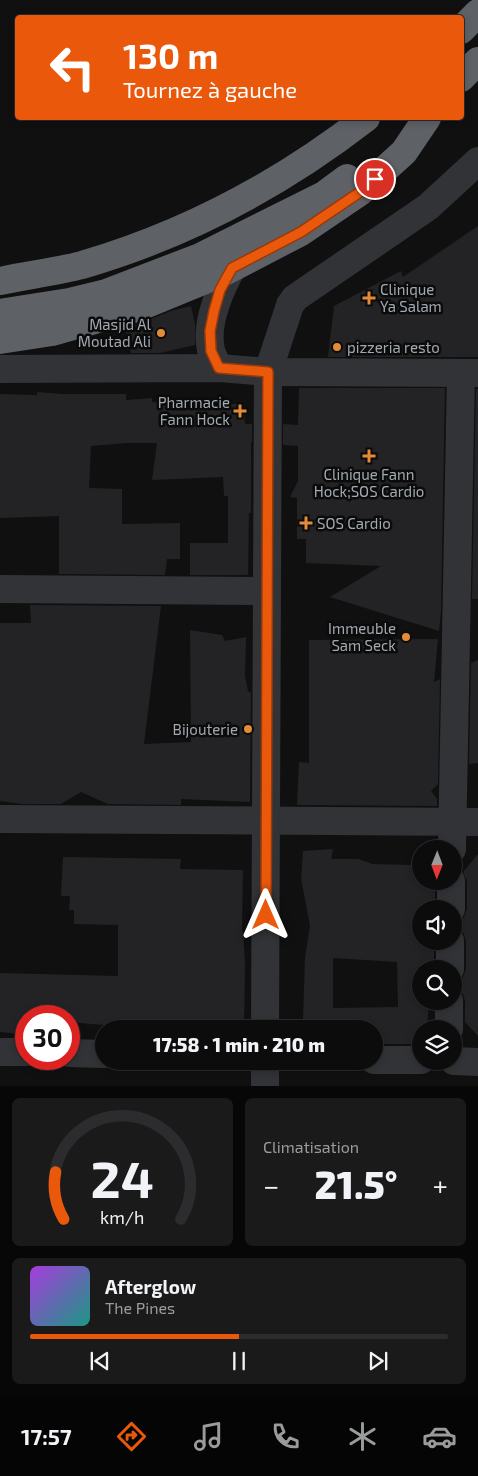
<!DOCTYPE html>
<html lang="fr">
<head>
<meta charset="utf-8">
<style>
	:root { --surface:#0c0c0d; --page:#1a1a1b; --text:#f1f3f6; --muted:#9a9b9d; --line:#2c2c2e; --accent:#ea580c }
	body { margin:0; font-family:"Exo 2",sans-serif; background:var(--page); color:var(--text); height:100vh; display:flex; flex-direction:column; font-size:19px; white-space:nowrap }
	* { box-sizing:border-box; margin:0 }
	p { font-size:16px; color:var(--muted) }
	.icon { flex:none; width:28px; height:28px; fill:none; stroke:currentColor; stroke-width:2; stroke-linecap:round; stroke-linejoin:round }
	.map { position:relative; height:1086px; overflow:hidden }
	.side { display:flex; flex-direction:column; gap:12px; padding:12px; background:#070707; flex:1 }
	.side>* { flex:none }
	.top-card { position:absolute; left:15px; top:15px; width:449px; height:105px; border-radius:5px; box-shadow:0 2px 8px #0003,0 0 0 1px var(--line); background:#ea580c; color:#fff; overflow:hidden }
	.needle { width:32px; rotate:181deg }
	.tools { position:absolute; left:412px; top:840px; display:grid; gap:10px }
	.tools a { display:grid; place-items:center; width:50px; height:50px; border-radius:50%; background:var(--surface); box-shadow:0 2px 8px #0003,0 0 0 1px var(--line); font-size:25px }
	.speed { position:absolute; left:15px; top:1005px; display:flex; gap:10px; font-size:25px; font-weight:700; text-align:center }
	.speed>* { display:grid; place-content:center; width:65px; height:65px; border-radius:50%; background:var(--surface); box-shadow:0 2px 8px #0003,0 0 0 1px var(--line); line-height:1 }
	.speed .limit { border:8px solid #d22; background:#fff; color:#111 }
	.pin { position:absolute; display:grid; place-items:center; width:42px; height:42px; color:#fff; margin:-21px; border:2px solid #fff; border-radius:50%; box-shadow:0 1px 5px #0007 }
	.me { position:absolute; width:55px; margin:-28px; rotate:0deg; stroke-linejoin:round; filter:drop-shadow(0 0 4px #0008) }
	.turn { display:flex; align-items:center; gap:18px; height:105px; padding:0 25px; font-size:22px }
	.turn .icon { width:65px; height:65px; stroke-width:2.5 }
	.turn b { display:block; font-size:35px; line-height:42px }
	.big { font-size:38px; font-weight:800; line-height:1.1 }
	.side .card { flex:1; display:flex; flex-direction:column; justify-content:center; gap:8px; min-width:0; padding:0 18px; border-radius:8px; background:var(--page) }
	.side .dial { align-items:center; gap:0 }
	.dial svg { height:130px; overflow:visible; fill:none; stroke:var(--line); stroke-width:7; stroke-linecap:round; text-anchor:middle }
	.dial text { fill:var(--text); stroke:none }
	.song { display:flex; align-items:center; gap:15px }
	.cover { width:60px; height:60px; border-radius:8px; background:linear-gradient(135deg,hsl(280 70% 55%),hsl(170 70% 35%)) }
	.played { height:5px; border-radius:2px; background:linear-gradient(90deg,var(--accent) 50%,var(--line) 50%) }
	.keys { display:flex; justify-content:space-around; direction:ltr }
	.heat { display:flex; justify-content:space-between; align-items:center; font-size:28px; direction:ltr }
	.side .tiles { flex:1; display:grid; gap:12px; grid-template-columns:1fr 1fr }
	.card:last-child { grid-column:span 2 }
	.trip { position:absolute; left:95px; top:1020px; width:288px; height:50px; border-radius:25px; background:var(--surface); box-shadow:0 2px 8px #0003,0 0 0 1px var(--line); font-weight:800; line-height:50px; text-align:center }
	.menu { display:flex; height:80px; justify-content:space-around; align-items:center; background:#050505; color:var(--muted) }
	.menu .icon { width:35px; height:35px }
	.menu .active { color:var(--accent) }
	.menu b { font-size:22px; color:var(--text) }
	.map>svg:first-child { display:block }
	.building { fill:#232325; fill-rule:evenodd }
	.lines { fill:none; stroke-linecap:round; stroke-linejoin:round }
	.minor { stroke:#313336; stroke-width:28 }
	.highway { stroke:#5e6166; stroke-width:28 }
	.route-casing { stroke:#983908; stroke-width:12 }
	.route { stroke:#ea580c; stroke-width:9 }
	.poi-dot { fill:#e48b35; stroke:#0b0b0c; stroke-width:2 }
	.labels { text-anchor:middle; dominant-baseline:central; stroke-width:5; stroke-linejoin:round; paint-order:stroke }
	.poi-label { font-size:15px; fill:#a2a9b1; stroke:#0b0b0c; text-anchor:end }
</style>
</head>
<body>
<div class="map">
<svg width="478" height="1086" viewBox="0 0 478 1086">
	<rect width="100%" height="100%" fill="#101011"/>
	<!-- building -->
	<g class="building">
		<path d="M 478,226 L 478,357 L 328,357 L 334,306 L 401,271 L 403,277 Z"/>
		<path d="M 191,306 L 195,324 L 195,345 L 160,353 L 131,353 L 125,328 L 143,322 L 171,311 Z"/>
		<path d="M 299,388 L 445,388 L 441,611 L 439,631 L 330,597 L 381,566 L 306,563 L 306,539 L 297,539 L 297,498 L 290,497 L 298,481 L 298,446 L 283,445 L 283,424 L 298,425 Z"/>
		<path d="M 476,389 L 478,389 L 478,599 L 472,599 Z"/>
		<path d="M 37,392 L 62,394 L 126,394 L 126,400 L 152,398 L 152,402 L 185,404 L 184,409 L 243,403 L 245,424 L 252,424 L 252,442 L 251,442 L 251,513 L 249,513 L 248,574 L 247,575 L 190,575 L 190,543 L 228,543 L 228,496 L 224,496 L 223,477 L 152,480 L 157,443 L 126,443 L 91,446 L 89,488 L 122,489 L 122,524 L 180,523 L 180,559 L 167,559 L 165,575 L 59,574 L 59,516 L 0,518 L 0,394 L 37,395 Z"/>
		<path d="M 30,605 L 161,606 L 144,744 L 191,742 L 190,630 L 222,635 L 225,641 L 246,637 L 245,676 L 248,691 L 251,693 L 250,802 L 181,799 L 181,805 L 108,804 L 81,792 L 61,804 L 23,804 L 0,801 L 0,623 L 31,623 Z"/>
		<path d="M 438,639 L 434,682 L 440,679 L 438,784 L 431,791 L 437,799 L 437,806 L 297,805 L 299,762 L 309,763 L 309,640 Z"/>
		<path d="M 478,660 L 478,763 L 469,764 L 471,663 Z"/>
		<path d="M 333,849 L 331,859 L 359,859 L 372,864 L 413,865 L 421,871 L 421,881 L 435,881 L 435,909 L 421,909 L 421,941 L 434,941 L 434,969 L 421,969 L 421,1001 L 429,1001 L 427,1029 L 421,1029 L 421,1044 L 374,1044 L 374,1029 L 308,1029 L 308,1025 L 303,1019 L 305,958 L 310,925 L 301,879 L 303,851 ZM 333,958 L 397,962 L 398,1007 L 333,1008 Z"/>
		<path d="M 478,854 L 478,1036 L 465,1022 L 465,1001 L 463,994 L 454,987 L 454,984 L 458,982 L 463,977 L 466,969 L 466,941 L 464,934 L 458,928 L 454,926 L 454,924 L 459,922 L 464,917 L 467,909 L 467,881 L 463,872 Z"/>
		<path d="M 63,857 L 181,859 L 180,869 L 243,870 L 242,931 L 243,931 L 245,965 L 244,1027 L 126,1029 L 126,1027 L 69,1022 L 69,1016 L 22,1016 L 21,1034 L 0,1032 L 0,973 L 118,976 L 118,925 L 74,924 L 74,910 L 69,910 L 70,896 L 61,896 Z"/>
	</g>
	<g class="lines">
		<!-- minor -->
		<g class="minor">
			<path d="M 219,368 C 217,363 212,356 211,350 C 205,323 219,292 232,268"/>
			<path d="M 0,369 L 219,368 L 268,372 L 478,373"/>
			<path d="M 0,589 L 267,591"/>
			<path d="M 0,819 L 478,822"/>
			<path d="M 452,849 L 461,373"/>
			<path d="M 451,909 L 451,881"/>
			<path d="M 450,969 L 450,941"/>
			<path d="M 265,1029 L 268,372 L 290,305 L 295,298 L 428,207 L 478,161"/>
			<path d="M 449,1029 L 449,1001"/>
			<path d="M 0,1052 L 26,1052"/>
			<path d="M 69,1053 L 104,1054"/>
			<path d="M 374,1060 L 421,1060"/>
			<path d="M 454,1061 L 478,1062"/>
			<path d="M 265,1086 L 265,1061"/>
		</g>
		<!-- highway -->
		<g class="highway">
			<path d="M 461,30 L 478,13"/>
			<path d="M 461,78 L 478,61"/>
			<path d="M 0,281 C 27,275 55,272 82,265 C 185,235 281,184 366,118"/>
			<path d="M 0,313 L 69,302 L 106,293 L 200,257 L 324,195 L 347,178"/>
			<path d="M 0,340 L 52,332 L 137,308 L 222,273 L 301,232 L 360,192 L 404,152 L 427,118"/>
		</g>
	</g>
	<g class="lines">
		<defs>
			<path id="route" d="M 266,915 L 268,372 L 219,368 L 211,351 L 210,331 L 214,311 L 220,290 L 232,268 L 301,232 L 360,192 L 375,179"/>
		</defs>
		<!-- route casing -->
		<use href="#route" class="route-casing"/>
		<!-- route -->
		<use href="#route" class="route"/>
	</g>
	<!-- markers -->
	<g class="poi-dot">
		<path d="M366.5 290.5h5v5h5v5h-5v5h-5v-5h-5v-5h5z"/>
		<circle cx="161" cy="333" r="5"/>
		<circle cx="337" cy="347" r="5"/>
		<path d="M237.5 403.5h5v5h5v5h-5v5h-5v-5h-5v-5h5z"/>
		<path d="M366.5 448.5h5v5h5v5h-5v5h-5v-5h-5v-5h5z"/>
		<path d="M303.5 515.5h5v5h5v5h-5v5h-5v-5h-5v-5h5z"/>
		<circle cx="406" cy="637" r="5"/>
		<circle cx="248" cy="729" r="5"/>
	</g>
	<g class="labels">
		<!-- poi labels -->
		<g class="poi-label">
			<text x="380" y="289" text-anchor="start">Clinique<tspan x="380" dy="17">Ya Salam</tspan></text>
			<text x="151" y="324">Masjid Al<tspan x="151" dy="17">Moutad Ali</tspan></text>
			<text x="347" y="347" text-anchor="start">pizzeria resto</text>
			<text x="230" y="402">Pharmacie<tspan x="230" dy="17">Fann Hock</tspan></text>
			<text x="369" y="474" text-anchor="middle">Clinique Fann<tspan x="369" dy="17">Hock;SOS Cardio</tspan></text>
			<text x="317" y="523" text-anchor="start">SOS Cardio</text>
			<text x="396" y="628">Immeuble<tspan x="396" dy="17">Sam Seck</tspan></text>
			<text x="238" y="729">Bijouterie</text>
		</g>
	</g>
</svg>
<div class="tools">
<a><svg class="needle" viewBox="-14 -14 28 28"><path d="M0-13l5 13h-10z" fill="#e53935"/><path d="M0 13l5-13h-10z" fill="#9a9b9d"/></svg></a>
<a><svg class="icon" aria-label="sound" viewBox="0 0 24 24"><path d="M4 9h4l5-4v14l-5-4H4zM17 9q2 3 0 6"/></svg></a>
<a><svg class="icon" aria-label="search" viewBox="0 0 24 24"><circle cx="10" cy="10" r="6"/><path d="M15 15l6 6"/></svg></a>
<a><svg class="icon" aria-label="layers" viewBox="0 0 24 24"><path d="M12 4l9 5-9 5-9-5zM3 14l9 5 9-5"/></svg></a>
</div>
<div class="speed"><div class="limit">30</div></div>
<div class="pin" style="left:375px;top:179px;background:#d93025"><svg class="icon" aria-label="arrive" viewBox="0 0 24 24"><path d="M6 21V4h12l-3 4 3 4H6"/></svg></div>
<svg class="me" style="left:266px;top:915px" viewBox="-20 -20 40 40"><path d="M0-17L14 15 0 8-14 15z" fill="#ea580c" stroke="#fff" stroke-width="4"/></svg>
<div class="trip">17:58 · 1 min · 210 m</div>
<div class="top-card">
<div class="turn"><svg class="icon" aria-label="left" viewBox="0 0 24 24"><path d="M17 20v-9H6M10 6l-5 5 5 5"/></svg><div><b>130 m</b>Tournez à gauche</div></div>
</div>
</div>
<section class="side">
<div class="tiles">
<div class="card dial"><svg viewBox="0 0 100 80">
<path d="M14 69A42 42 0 1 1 86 69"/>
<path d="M14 69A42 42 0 0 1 9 40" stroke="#ea580c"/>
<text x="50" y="56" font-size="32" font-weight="700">24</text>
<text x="50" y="72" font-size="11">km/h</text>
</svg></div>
<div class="card"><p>Climatisation</p>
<div class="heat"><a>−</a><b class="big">21.5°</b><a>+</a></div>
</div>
<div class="card">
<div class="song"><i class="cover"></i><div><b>Afterglow</b><p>The Pines</p></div></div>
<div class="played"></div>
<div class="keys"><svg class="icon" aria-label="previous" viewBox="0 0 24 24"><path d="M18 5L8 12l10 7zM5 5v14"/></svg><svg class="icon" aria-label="pause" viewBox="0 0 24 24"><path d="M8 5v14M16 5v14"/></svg><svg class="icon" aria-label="next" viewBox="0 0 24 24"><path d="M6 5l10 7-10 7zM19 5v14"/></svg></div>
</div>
</div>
</section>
<nav class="menu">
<b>17:57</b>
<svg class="icon active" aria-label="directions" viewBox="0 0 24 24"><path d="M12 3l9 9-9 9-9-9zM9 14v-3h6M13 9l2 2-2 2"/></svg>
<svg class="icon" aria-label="music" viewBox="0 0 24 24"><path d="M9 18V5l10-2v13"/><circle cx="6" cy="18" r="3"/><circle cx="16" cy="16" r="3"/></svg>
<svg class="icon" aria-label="phone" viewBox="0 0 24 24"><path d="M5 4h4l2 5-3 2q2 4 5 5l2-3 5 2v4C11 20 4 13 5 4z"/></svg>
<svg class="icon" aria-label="climate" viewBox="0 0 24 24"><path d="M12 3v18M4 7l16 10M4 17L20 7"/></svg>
<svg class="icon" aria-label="car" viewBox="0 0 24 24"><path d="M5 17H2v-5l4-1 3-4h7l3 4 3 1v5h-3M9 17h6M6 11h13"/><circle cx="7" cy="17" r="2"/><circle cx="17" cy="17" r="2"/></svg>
</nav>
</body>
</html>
